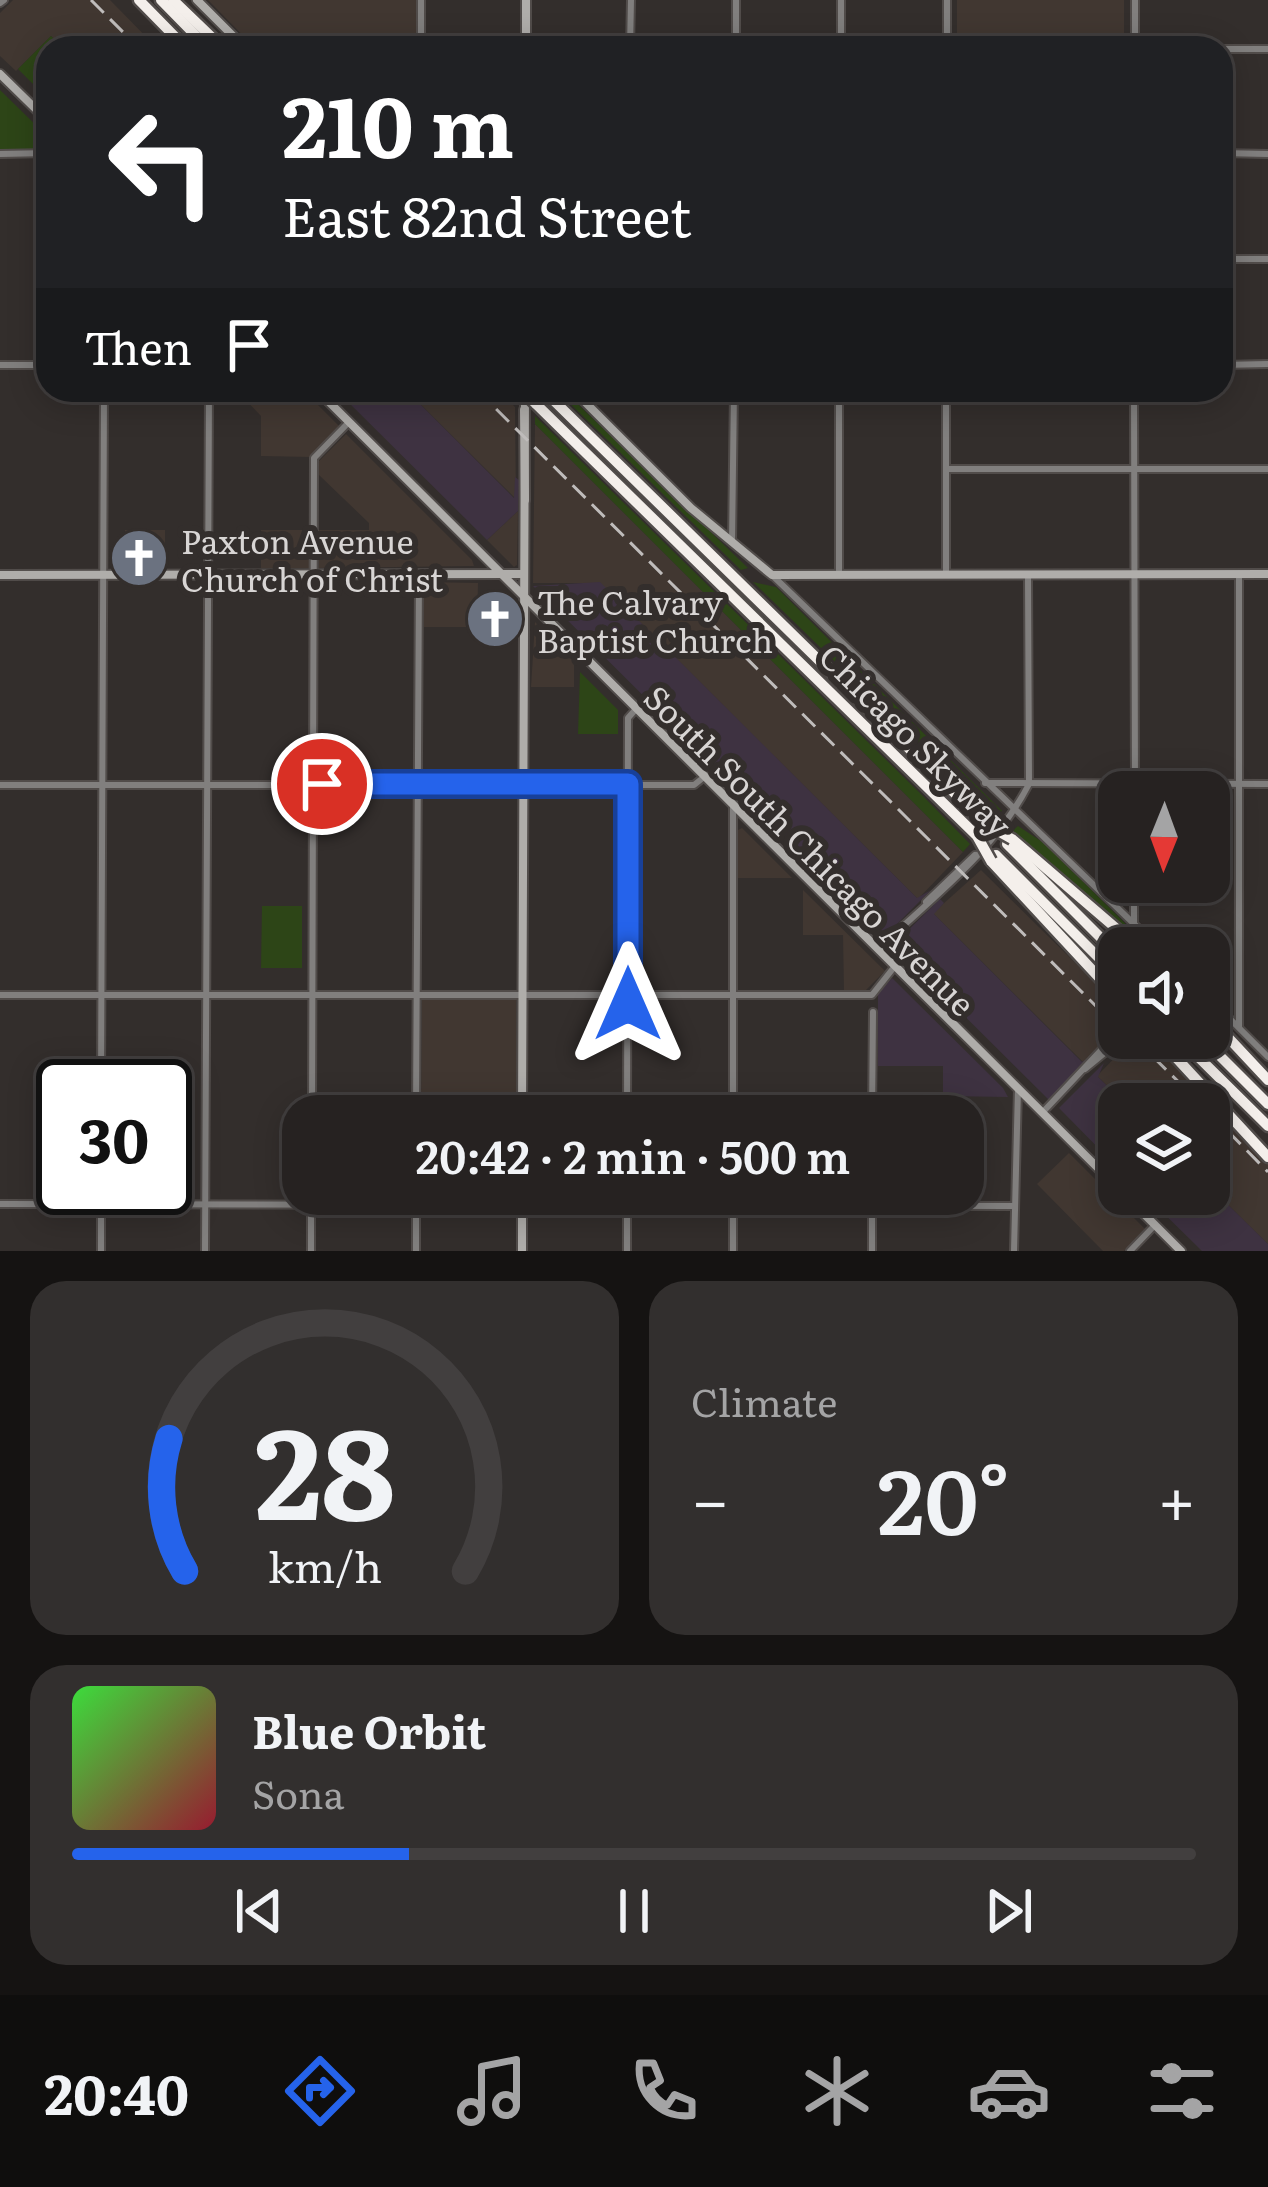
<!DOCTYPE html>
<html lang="en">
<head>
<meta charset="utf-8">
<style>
	:root { --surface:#262221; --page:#322f2e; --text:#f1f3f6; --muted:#a4a4a5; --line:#423f3f; --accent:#2563eb }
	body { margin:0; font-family:Literata,serif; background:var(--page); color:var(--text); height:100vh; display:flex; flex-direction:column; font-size:45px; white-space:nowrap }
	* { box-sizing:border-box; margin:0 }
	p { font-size:39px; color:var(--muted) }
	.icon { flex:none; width:66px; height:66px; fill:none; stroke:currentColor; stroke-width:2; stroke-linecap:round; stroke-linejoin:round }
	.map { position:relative; height:1251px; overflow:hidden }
	.panel { display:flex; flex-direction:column; gap:30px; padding:30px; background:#151312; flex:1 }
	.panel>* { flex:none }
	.hud { position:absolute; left:36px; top:36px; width:1197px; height:366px; border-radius:36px; box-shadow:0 6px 30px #0003,0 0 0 3px var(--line); background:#202124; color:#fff; overflow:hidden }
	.needle { width:78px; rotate:181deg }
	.fabs { position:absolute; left:1098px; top:771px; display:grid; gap:24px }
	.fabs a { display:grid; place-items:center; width:132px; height:132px; border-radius:24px; background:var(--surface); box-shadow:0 6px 30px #0003,0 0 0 3px var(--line); font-size:60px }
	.speed { position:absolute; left:36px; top:1059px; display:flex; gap:24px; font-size:60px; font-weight:700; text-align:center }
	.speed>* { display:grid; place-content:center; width:156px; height:156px; border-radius:50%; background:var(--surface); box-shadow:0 6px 30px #0003,0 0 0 3px var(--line); line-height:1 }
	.speed .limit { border:6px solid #111; border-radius:18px; background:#fff; color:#111 }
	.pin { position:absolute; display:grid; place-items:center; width:102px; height:102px; color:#fff; margin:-51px; border:6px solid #fff; border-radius:50%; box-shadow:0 3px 12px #0007 }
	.me { position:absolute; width:132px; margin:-66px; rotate:0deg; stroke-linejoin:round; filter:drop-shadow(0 0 9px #0008) }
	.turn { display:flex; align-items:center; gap:42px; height:252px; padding:0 48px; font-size:54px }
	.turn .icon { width:156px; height:156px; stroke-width:2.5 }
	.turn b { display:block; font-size:84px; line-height:102px }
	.then { display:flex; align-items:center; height:114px; padding:0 48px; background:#0003; gap:24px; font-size:45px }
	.big { font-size:90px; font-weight:600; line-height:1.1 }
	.panel .widget { flex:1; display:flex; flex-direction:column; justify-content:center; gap:18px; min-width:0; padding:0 42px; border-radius:36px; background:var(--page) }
	.panel .dial { align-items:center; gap:0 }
	.dial svg { height:312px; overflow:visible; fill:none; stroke:var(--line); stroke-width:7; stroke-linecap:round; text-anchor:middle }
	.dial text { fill:var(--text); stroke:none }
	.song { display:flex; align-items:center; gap:36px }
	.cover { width:144px; height:144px; border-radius:18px; background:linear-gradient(135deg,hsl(120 70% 55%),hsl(350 70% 35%)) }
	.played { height:12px; border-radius:6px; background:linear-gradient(90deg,var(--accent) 30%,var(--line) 30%) }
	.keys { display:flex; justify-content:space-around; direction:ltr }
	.heat { display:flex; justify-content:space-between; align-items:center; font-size:66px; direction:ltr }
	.panel .tiles { flex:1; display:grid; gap:30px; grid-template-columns:1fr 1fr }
	.widget:last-child { grid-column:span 2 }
	.trip { position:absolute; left:282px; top:1095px; width:702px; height:120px; border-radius:36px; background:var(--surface); box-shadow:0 6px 30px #0003,0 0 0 3px var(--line); font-weight:600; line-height:120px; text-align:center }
	.tabs { display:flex; height:192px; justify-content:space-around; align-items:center; background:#0f0e0d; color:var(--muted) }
	.tabs .icon { width:84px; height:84px }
	.tabs .current { color:var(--accent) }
	.tabs b { font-size:54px; color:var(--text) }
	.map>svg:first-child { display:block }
	.built { fill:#413731 }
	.industrial { fill:#3e3241 }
	.green { fill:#2d4517 }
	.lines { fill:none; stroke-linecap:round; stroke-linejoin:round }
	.street-casing { stroke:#514c4a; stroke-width:10 }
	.secondary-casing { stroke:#514c4a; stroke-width:12 }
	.highway-casing { stroke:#514c4a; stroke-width:15 }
	.street { stroke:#817f7e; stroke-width:6 }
	.secondary { stroke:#afadaa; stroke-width:8 }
	.highway { stroke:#f4efeb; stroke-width:10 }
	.rail { stroke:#bfbcbb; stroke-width:3; stroke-dasharray:18 9; stroke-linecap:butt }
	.highway-bridge-casing { stroke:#514c4a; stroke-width:15; stroke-linecap:butt }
	.highway-bridge { stroke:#f4efeb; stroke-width:10 }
	.route-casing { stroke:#184099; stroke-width:30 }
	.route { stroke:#2563eb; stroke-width:21 }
	.labels { text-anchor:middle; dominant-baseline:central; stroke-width:12; stroke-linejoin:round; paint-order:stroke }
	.poi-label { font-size:33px; fill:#d8d5d4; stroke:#332e2c; text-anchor:start }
	.street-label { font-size:33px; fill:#d8d5d4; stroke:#332e2c }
</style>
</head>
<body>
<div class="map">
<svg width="1268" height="1251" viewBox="0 0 1268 1251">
	<rect width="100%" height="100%" fill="#332e2c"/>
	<!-- built -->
	<g class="built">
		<path d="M 13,0 L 110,0 L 157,48 L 63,48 L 51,36 L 16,71 L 0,56 L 0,13 Z"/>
		<path d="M 208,0 L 416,0 L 416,48 L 255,48 Z"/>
		<path d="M 957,0 L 1124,0 L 1124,39 L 957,40 Z"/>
		<path d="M 236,390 L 303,390 L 340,427 L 310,457 L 261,456 L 261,416 Z"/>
		<path d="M 406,390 L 498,390 L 515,407 L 516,499 Z"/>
		<path d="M 535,424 L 963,852 L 918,899 L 600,583 L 533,583 Z"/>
		<path d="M 346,434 L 472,560 L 474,566 L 319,568 L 319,530 L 369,530 L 369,523 L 319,475 L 319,461 Z"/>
		<path d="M 518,511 L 517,565 L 514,567 L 487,540 Z"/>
		<rect x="125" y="530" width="40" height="38"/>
		<rect x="261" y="530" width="49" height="38"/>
		<path d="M 423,582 L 478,583 L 477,627 L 424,627 Z"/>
		<path d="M 535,622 L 574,661 L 574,687 L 531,687 Z"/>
		<path d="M 742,828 L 792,878 L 738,878 L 738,830 Z"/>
		<path d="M 981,870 L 1119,1006 L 1119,1025 L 1083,1062 L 933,913 Z"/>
		<path d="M 803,890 L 885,971 L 864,992 L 844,992 L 843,935 L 803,935 Z"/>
		<path d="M 422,1000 L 516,1000 L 516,1116 L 421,1116 Z"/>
		<path d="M 1134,1038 L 1151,1038 L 1268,1154 L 1268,1244 L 1209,1186 L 1209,1104 L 1126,1104 L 1097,1076 Z"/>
		<path d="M 1069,1153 L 1146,1230 L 1124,1251 L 1103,1251 L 1037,1184 Z"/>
	</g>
	<!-- industrial -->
	<g class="industrial">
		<path d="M 336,390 L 406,390 L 514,498 L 515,477 L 519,480 L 518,511 L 487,540 Z"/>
		<path d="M 600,582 L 917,898 L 931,890 L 885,936 L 533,586 Z"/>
		<path d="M 940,899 L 944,903 L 934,914 L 1082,1062 L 1095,1054 L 1049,1100 L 893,945 Z"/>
		<path d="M 892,978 L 1003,1088 L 1008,1097 L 943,1096 L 943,1066 L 878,1066 L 878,994 Z"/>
		<path d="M 1104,1063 L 1098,1077 L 1126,1104 L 1119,1104 L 1119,1169 L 1059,1108 Z"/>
		<path d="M 1209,1186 L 1268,1244 L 1268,1251 L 1202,1251 L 1144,1194 L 1209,1194 Z"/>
	</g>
	<!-- green -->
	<g class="green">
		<path d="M 51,36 L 63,48 L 48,48 L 48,99 L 18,69 Z"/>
		<path d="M 0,90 L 48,137 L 48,151 L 0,150 Z"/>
		<path d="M 556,390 L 563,390 L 748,568 L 741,570 Z"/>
		<path d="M 535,416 L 923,796 L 970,844 L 963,852 L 535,424 Z"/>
		<path d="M 753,582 L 776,587 L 1002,811 L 995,817 Z"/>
		<path d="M 580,672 L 618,710 L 618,734 L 578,734 Z"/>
		<path d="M 1018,826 L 1044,843 L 1150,948 L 1010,833 Z"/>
		<path d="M 262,906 L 302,906 L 302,968 L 261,968 Z"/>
	</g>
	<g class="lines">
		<defs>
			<g id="street">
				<path d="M 1135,0 L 1135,48"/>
				<path d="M 0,3 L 4,0"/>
				<path d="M 421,48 L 421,0"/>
				<path d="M 630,48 L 631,0"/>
				<path d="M 736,48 L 736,0"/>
				<path d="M 841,48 L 841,0"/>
				<path d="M 947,48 L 947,0"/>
				<path d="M 1221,49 L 1268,49"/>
				<path d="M 1221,153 L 1268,154"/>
				<path d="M 0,154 L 48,153"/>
				<path d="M 1221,259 L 1268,259"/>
				<path d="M 0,365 L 48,365"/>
				<path d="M 1221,365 L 1268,364"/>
				<path d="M 839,390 L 839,575"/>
				<path d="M 1134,390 L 1135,792"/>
				<path d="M 946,469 L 1268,469"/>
				<path d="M 732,542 L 734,390"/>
				<path d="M 946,575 L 946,390"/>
				<path d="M 773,576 L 1159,948"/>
				<path d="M 985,783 L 1268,784"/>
				<path d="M 0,785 L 694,785 L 704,777"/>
				<path d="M 926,902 L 975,855"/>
				<path d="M 1134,922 L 1134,882"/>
				<path d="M 878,949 C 932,898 994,852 1029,784 L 1028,575"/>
				<path d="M 0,995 L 872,995 L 895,966"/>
				<path d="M 1209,998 L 1268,1057"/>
				<path d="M 1239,1027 L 1239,575"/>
				<path d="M 1085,1069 L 1123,1038"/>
				<path d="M 101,1086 L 104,390"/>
				<path d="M 1042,1113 L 1119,1031"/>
				<path d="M 312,1116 L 314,458 L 349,422"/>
				<path d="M 416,1116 L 419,574"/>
				<path d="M 627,1116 L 628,718 L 636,709"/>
				<path d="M 733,1116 L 733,805"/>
				<path d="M 872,1116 L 873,1012"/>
				<path d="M 872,1194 L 872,1251"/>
				<path d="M 0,1204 L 1014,1206"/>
				<path d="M 101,1251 L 101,1188"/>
				<path d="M 205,1251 L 209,390"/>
				<path d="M 311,1251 L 311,1194"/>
				<path d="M 416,1251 L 416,1194"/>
				<path d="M 627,1251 L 627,1194"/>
				<path d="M 733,1251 L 733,1194"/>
				<path d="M 1014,1251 L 1018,1088"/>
				<path d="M 1130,1251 L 1155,1225"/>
			</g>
			<g id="secondary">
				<path d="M 197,0 L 245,48"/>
				<path d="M 526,48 L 526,0"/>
				<path d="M 0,74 L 48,121"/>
				<path d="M 317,390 L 1119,1189"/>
				<path d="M 573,390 L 691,508 L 772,575 L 1268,574"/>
				<path d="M 524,410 L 525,500"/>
				<path d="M 0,575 L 524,574"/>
				<path d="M 522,1116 L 525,392"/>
				<path d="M 1124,1194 L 1181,1251"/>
				<path d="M 522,1251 L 522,1194"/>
			</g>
			<g id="highway">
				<path d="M 139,0 L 186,48"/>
				<path d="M 161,0 L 208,48"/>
				<path d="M 173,0 L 223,48"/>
				<path d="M 543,390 L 987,825"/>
				<path d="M 536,404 L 977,836"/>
				<path d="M 1012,839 L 1139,948"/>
				<path d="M 1007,844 L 1119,956"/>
				<path d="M 996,855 L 1119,978"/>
				<path d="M 991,861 L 1119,999"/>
				<path d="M 1209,1017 L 1268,1080"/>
				<path d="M 1158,1038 L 1268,1157"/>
				<path d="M 1179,1038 L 1268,1126"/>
				<path d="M 1202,1038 L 1268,1104"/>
			</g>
		</defs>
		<!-- street casing -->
		<use href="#street" class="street-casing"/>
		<!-- secondary casing -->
		<use href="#secondary" class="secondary-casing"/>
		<!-- highway casing -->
		<use href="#highway" class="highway-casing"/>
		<!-- street -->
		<use href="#street" class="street"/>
		<!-- secondary -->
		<use href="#secondary" class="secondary"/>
		<!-- highway -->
		<use href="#highway" class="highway"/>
		<!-- rail -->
		<g class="rail">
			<path d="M 91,0 L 139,48"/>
			<path d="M 477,390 L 1119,1029"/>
			<path d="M 1134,1038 L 1201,1104"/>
			<path d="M 1209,1112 L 1268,1172"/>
		</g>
		<defs>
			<g id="highway-bridge">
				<path d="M 522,390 L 536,404"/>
				<path d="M 987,825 L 1012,839"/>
				<path d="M 977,836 L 991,861"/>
			</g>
		</defs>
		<!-- highway-bridge casing -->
		<use href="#highway-bridge" class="highway-bridge-casing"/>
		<!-- highway-bridge -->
		<use href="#highway-bridge" class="highway-bridge"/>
	</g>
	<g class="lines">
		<defs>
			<path id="route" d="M 322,784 L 628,784 L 628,1004"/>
		</defs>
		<!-- route casing -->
		<use href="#route" class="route-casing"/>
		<!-- route -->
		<use href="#route" class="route"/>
	</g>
	<!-- icons -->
	<defs>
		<symbol id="church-disc" viewBox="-11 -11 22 22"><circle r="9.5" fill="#6b7280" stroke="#332e2c"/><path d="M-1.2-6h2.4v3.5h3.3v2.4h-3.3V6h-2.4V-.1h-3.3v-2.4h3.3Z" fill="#fff"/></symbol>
	</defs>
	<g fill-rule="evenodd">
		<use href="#church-disc" x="106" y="525" width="66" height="66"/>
		<use href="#church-disc" x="462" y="586" width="66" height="66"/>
	</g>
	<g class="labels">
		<!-- poi labels -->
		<g class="poi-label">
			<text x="181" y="539">Paxton Avenue<tspan x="181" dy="38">Church of Christ</tspan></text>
			<text x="537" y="600">The Calvary<tspan x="537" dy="38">Baptist Church</tspan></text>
		</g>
		<!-- street labels -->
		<g class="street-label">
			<text transform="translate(917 739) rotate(45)">Chicago Skyway</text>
			<text transform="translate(811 849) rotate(45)">South South Chicago Avenue</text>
		</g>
	</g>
</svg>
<div class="fabs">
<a><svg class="needle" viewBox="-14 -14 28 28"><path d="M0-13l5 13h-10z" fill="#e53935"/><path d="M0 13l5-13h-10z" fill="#a4a4a5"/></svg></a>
<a><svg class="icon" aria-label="sound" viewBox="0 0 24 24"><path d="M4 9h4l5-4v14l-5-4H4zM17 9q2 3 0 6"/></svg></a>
<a><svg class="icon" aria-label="layers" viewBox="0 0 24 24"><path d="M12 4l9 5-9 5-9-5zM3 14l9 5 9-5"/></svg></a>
</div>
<div class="speed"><div class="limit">30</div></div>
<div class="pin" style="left:322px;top:784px;background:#d93025"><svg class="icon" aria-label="arrive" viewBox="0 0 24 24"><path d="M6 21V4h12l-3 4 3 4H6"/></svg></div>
<svg class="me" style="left:628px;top:1004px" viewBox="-20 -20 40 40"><path d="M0-17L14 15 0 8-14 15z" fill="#2563eb" stroke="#fff" stroke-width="4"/></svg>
<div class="trip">20:42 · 2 min · 500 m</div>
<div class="hud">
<div class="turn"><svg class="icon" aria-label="left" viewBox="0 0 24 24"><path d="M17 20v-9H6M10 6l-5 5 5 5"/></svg><div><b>210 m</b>East 82nd Street</div></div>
<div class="then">Then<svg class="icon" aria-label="arrive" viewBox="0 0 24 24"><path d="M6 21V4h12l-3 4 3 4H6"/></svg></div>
</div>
</div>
<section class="panel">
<div class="tiles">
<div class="widget dial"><svg viewBox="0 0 100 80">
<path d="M14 69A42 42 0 1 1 86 69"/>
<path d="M14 69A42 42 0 0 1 10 35" stroke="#2563eb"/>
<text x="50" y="56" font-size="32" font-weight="700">28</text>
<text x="50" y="72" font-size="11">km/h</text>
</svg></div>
<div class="widget"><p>Climate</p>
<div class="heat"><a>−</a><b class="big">20°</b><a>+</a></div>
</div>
<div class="widget">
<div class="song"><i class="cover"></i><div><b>Blue Orbit</b><p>Sona</p></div></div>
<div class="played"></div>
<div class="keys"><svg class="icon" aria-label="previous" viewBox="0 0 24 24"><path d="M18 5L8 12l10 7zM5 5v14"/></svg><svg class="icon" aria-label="pause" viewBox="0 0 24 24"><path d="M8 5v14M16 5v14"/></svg><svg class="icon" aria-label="next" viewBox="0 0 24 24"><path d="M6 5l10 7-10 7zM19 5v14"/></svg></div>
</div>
</div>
</section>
<nav class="tabs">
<b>20:40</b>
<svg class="icon current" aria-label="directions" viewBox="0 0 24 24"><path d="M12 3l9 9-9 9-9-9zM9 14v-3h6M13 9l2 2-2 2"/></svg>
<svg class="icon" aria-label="music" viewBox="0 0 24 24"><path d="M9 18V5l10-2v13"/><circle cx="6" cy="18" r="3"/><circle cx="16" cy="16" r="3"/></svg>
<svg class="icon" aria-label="phone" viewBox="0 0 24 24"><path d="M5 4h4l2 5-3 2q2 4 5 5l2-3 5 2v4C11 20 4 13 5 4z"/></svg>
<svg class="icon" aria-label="climate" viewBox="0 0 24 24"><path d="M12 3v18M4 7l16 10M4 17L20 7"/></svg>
<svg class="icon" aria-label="car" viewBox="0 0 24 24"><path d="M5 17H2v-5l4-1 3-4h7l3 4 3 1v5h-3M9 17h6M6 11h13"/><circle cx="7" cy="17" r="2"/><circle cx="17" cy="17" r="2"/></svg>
<svg class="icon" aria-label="filters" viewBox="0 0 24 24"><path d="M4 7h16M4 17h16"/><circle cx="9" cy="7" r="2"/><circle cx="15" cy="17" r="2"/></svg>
</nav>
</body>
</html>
